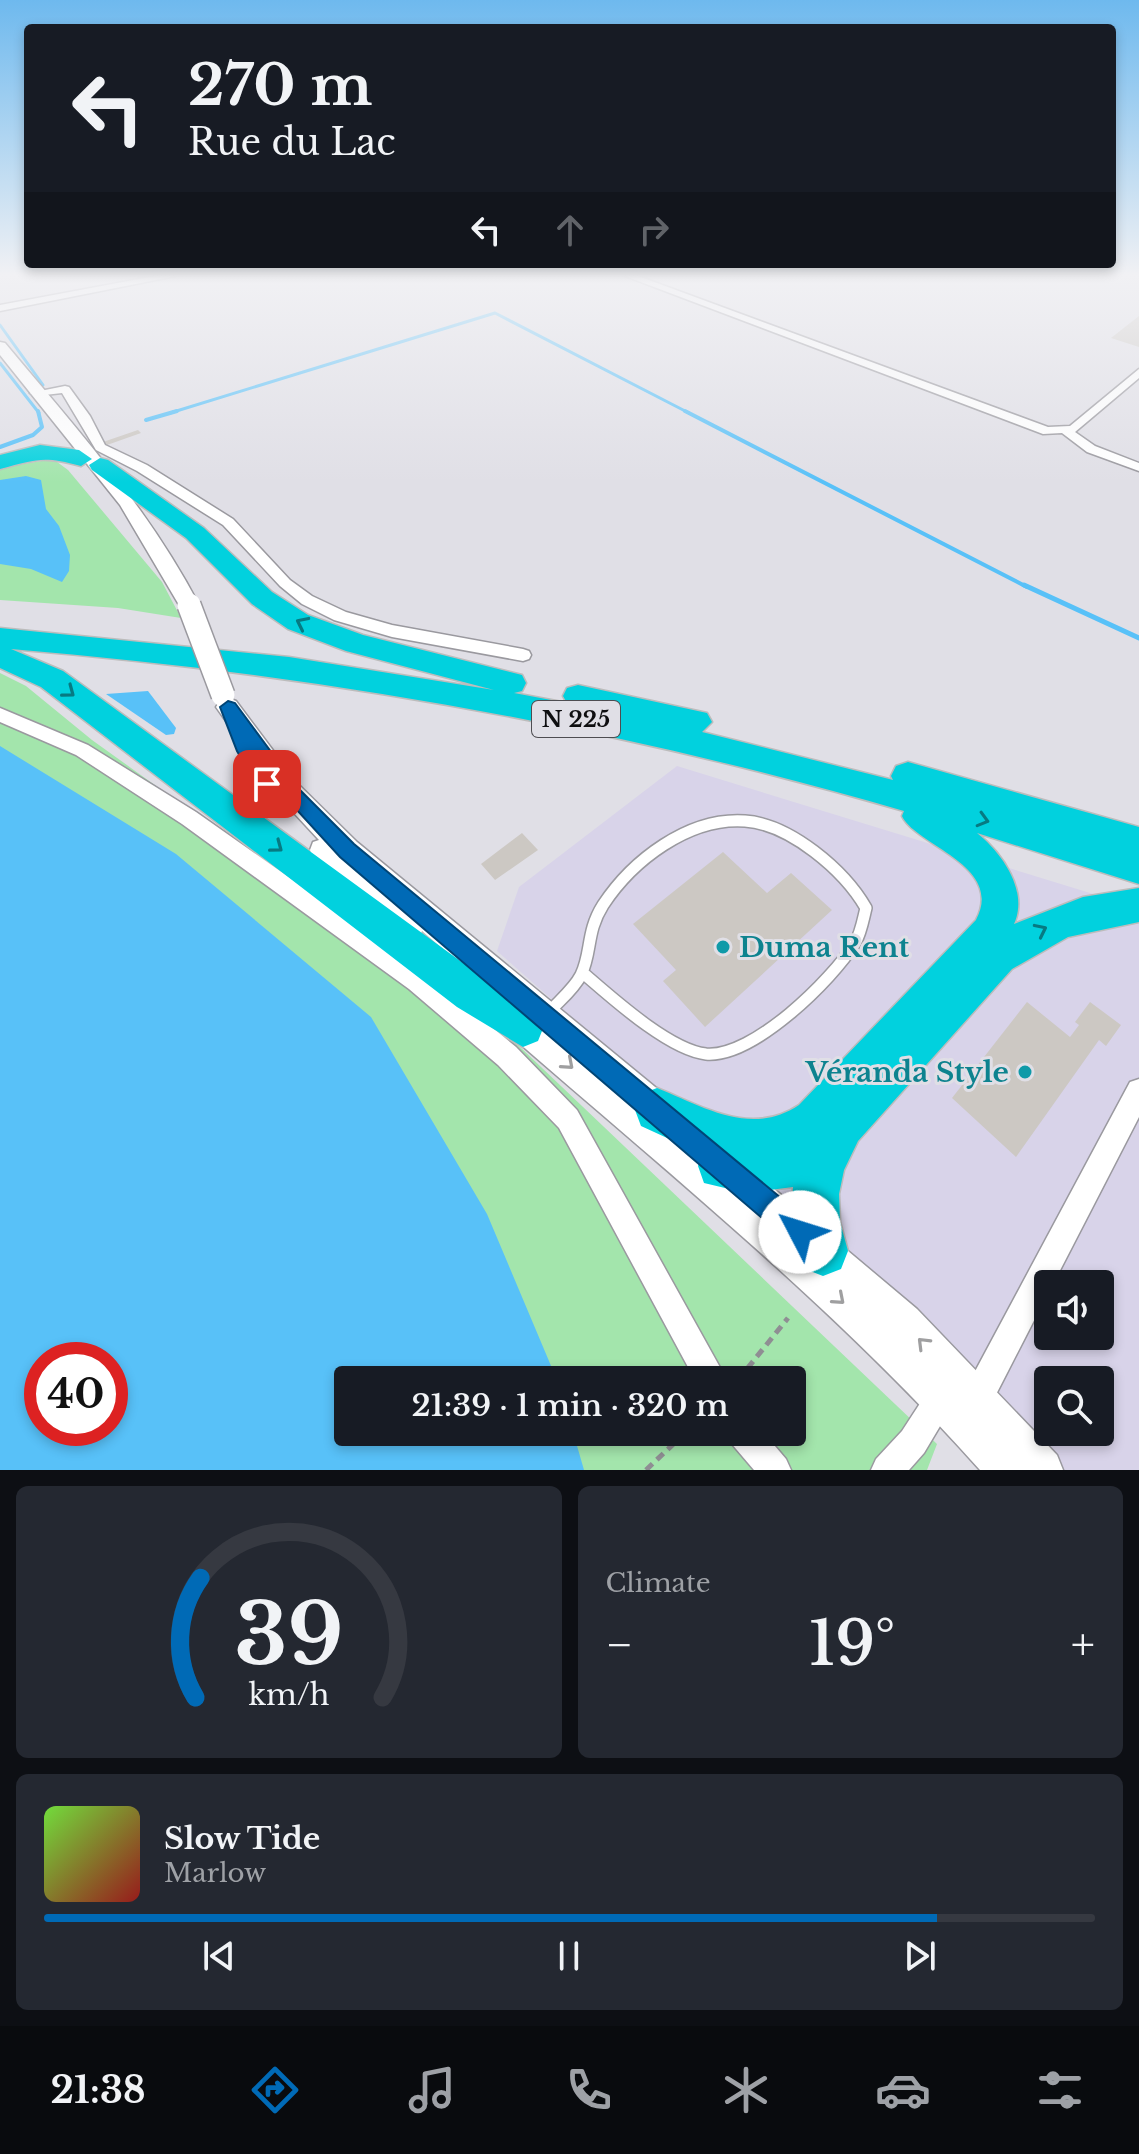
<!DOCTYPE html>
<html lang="en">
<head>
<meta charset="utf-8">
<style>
	:root { --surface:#171b24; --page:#242831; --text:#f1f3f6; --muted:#9ea1a6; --line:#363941; --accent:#006ab6 }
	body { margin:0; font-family:"Libre Baskerville",serif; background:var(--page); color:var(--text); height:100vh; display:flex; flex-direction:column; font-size:30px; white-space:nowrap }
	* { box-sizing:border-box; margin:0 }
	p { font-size:26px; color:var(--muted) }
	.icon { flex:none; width:44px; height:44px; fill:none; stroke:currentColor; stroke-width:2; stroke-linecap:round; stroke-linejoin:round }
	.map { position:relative; height:1470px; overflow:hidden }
	.panel { display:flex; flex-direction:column; gap:16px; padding:16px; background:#0d0f14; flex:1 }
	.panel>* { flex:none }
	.top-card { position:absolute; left:24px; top:24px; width:1092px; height:244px; border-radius:8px; box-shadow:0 4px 12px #0003; background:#171b24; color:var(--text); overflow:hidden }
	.fabs { position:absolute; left:1034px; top:1270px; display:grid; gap:16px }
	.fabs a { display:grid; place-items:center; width:80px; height:80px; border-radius:8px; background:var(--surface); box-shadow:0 4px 12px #0003; font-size:40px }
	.speed { position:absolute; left:24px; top:1342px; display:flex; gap:16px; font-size:40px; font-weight:700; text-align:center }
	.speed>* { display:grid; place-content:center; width:104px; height:104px; border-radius:50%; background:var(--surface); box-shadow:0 4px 12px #0003; line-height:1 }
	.speed .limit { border:12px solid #d22; background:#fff; color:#111 }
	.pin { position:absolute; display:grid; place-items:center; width:68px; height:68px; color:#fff; margin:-34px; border-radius:16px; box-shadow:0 4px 12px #0006 }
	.me { position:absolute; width:88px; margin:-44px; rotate:310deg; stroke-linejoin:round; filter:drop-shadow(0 0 6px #0008) }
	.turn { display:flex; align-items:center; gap:28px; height:168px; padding:0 32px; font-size:36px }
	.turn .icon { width:104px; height:104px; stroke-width:2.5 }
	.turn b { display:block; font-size:56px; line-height:68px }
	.lanes { display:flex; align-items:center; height:76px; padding:0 32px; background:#0003; justify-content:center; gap:40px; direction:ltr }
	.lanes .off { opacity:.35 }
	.big { font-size:60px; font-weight:600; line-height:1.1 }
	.panel .widget { flex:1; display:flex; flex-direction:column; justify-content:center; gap:12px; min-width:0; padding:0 28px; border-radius:12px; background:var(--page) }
	.panel .dial { align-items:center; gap:0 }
	.dial svg { height:208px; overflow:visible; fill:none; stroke:var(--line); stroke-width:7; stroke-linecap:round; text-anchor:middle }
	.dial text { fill:var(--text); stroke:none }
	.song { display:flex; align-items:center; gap:24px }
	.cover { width:96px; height:96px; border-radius:12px; background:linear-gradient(135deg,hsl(100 70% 55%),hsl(0 70% 35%)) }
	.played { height:8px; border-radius:4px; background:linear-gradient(90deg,var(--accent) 85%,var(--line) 85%) }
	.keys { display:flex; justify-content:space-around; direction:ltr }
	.heat { display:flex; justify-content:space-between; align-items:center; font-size:44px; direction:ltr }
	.panel .tiles { flex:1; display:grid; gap:16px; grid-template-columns:1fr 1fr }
	.widget:last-child { grid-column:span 2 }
	.trip { position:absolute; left:334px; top:1366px; width:472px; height:80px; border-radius:8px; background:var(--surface); box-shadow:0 4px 12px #0003; font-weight:600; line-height:80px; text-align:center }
	.dock { display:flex; height:128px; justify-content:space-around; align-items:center; background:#090b0e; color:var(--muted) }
	.dock .icon { width:56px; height:56px }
	.dock .active { color:var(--accent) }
	.dock b { font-size:36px; color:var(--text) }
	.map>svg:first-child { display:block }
	.industrial { fill:#d8d3e9; fill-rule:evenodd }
	.green { fill:#a3e5ac; fill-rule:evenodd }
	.water { fill:#58c1f8; fill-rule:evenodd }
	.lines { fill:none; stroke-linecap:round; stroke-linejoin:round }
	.stream-far2 { stroke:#58c1f8; stroke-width:3 }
	.stream-far1 { stroke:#58c1f8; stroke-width:4 }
	.stream { stroke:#58c1f8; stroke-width:5 }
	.building { fill:#ccc8c3 }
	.lane-casing { stroke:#9a999f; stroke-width:14 }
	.street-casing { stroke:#9a999f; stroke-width:3 }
	.secondary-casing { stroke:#9a999f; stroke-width:3 }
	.highway-casing { stroke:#bcbcbc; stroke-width:3 }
	.path { stroke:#8f8e93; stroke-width:5; stroke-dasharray:9 6; stroke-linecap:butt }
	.lane { stroke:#fff; stroke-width:11 }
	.street { fill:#fff; fill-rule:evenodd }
	.secondary { fill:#fff; fill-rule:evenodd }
	.highway { fill:#01d1de; fill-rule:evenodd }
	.secondary-bridge-casing { stroke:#9a999f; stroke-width:26; stroke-linecap:butt }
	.secondary-bridge { stroke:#fff; stroke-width:23 }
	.oneway { stroke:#077a82 }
	.oneway2 { stroke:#9f9fa0 }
	.route { fill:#006ab6; stroke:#004576; stroke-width:2 }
	.culture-dot { fill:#0f9aa8; stroke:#e0dfe6; stroke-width:3 }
	.labels { text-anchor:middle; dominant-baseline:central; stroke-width:6; stroke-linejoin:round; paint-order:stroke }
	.shield { fill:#e0dfe6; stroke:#4e4d51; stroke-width:2 }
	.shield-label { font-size:22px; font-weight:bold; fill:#0f0f11 }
	.near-culture-label { font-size:28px; font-weight:bold; fill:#0d838f; stroke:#e0dfe6; text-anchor:start }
</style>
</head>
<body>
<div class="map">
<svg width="1139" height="1470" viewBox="0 0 1139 1470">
	<rect width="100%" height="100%" fill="#e0dfe6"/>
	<!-- industrial -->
	<path class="industrial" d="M 677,766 L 1139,908 L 1139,1470 L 1058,1470 L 1004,1398 L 497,951 L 519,887 ZM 1048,1284 L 1100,1284 L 1100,1336 L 1048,1336 ZM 1048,1380 L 1100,1380 L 1100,1432 L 1048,1432 Z"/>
	<!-- green -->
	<g class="green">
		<path d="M 53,459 L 68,470 L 162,582 L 181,618 L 118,608 L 0,600 L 0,468 Z"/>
		<path d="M 0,673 L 26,686 L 92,740 L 520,1047 L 937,1444 L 927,1470 L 0,1470 ZM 42,1360 L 110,1360 L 110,1428 L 42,1428 ZM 348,1380 L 792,1380 L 792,1432 L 348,1432 Z"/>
	</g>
	<!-- water -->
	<g class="water">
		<path d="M 26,476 L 41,480 L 46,509 L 59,526 L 70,555 L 69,571 L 62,582 L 31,569 L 0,564 L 0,480 Z"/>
		<path d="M 148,691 L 176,728 L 174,734 L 166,735 L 106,694 Z"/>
		<path d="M 0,746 L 176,854 L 371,1017 L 487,1214 L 557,1380 L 348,1380 L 348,1432 L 573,1432 L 584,1470 L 0,1470 ZM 110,1360 L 110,1428 L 42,1428 L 42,1360 Z"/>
	</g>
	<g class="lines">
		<!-- stream-far2 -->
		<g class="stream-far2">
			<path d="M 0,325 L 43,385"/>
			<path d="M 0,363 L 39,413"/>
			<path d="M 170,413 L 495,313 L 689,413"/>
		</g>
		<!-- stream-far1 -->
		<g class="stream-far1">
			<path d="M 685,411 L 1027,587"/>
			<path d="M 146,420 L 177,411"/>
			<path d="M 0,447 L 33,435 L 42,427 L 38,411"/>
		</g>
		<!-- stream -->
		<path class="stream" d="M 1024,585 L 1139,638"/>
	</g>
	<!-- building -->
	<g class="building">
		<path d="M 1139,316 L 1139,347 L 1111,338 Z"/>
		<path d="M 138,430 L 141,433 L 107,445 L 103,442 Z"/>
		<path d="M 522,833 L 538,850 L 495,880 L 481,864 Z"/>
		<path d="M 723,852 L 767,893 L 791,873 L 832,910 L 705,1027 L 663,981 L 676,970 L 633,924 Z"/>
		<path d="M 1027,1002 L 1070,1037 L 1079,1025 L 1075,1022 L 1090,1002 L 1121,1025 L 1106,1046 L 1099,1040 L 1016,1157 L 952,1098 Z"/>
	</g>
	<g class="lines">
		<defs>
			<path id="lane" d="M 549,1012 C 560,1000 574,989 581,975 C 592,952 586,932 603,905 C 632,861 688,817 745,821 C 790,824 844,870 866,908 C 863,920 861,933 855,943 C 832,980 753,1058 706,1054 C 669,1050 611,997 583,973"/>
			<g id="street">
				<path d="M 155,276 L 176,276 L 0,311 L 0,305 Z"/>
				<path d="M 625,276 L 638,276 L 1048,427 L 1070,426 L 1139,369 L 1139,378 L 1075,432 L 1095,446 L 1139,463 L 1139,471 L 1087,452 L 1062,433 L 1043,434 Z"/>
				<path d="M 65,386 L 69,387 L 90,416 L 105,445 L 147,465 L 233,519 L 290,580 L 312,596 L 346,612 L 392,625 L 523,649 L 529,651 L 531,655 L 529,659 L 523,661 L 392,637 L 334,620 L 302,604 L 280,586 L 223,525 L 137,471 L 96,450 L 62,393 L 36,396 L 30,393 Z"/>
				<path d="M 0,708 L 88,745 L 196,812 L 425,973 L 516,1047 L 577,1110 L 727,1380 L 695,1380 L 559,1128 L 498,1065 L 409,989 L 182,824 L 76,755 L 0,722 Z"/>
				<path d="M 1139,1079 L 1139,1117 L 1053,1284 L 1048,1284 L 1048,1293 L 986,1414 L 975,1418 L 964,1414 L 960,1403 L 964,1392 L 1130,1082 Z"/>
				<path d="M 943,1381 L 954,1385 L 958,1396 L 924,1453 L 909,1470 L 871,1470 L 876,1459 L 902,1431 L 932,1385 Z"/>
				<path d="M 726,1432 L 763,1432 L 786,1459 L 791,1470 L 754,1470 L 731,1443 Z"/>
			</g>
			<g id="secondary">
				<path d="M 0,342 L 5,343 C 75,427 148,507 199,605 L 196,610 L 182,610 L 120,505 L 0,355 Z"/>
				<path d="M 228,698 L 236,701 L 299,785 L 357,842 L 677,1105 L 682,1117 L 673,1130 L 715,1165 L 729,1155 L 741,1161 L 917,1309 L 1057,1455 L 1063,1470 L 980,1470 C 836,1308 667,1172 504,1030 L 499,1019 L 504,1008 L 509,1006 L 422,931 L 419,937 L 409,941 L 399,937 L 313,858 L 310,850 L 313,842 L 319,840 L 281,799 L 216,707 L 220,701 Z"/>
			</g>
			<g id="highway">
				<path d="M 40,445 L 79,450 L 92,459 L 81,466 C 43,456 38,459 0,469 L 0,455 Z"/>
				<path d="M 100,458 L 108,460 L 204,528 L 272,592 L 308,615 L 363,635 L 522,675 L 526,683 L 522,691 L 514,693 L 567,703 L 563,696 L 567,688 L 578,685 L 707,713 L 712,722 L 702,732 L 893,780 L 891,776 L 896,766 L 908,762 L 1139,827 L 1139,884 L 977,833 C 1002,853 1029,891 1014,924 L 1083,897 L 1139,888 L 1139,922 L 1068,937 L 1012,969 L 858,1141 L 844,1170 L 839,1194 L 840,1222 L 848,1251 L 841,1269 L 823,1276 L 805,1269 L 791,1222 L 793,1187 L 746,1193 L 704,1183 L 698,1166 L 702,1154 L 641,1126 L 635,1110 L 641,1094 L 657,1088 C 704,1107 751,1137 799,1105 L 976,920 C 1005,865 916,846 902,816 L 904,811 C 612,726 314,674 11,649 L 63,671 L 485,979 L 538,1011 L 544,1026 L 538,1041 L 523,1047 L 457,1007 L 41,687 L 0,668 L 0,628 L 289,657 L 494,690 L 346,651 L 288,629 L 252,604 L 186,538 L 92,470 L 89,465 Z"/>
			</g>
		</defs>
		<!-- lane casing -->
		<use href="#lane" class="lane-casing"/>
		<!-- street casing -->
		<use href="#street" class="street-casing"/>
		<!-- secondary casing -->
		<use href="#secondary" class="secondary-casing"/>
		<!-- highway casing -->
		<use href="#highway" class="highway-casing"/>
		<!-- path -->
		<g class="path">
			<path d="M 738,1380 L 788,1318"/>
			<path d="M 646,1470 L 686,1432"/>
		</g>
		<!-- lane -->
		<use href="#lane" class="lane"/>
		<!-- street -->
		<use href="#street" class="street"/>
		<!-- secondary -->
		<use href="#secondary" class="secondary"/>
		<!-- highway -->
		<use href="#highway" class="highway"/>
		<defs>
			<path id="secondary-bridge" d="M 189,605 L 223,695"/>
		</defs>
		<!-- secondary-bridge casing -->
		<use href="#secondary-bridge" class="secondary-bridge-casing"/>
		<!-- secondary-bridge -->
		<use href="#secondary-bridge" class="secondary-bridge"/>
	</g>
	<!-- one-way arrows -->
	<defs><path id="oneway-chevron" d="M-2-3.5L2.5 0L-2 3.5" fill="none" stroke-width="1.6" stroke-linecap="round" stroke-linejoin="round" transform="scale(2)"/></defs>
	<g class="oneway">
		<use href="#oneway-chevron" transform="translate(302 623) rotate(-154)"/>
		<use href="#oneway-chevron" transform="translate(69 692) rotate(37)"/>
		<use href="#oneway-chevron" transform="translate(983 820) rotate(16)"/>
		<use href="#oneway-chevron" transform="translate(277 847) rotate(37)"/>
		<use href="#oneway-chevron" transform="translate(1041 930) rotate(-26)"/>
	</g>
	<g class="oneway2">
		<use href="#oneway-chevron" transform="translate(568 1064) rotate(41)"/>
		<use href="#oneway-chevron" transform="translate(839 1299) rotate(41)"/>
		<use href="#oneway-chevron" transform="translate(923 1343) rotate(-135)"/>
	</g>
	<!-- sky -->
	<linearGradient id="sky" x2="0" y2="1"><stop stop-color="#6eb9ee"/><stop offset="0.57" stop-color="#f1f1f4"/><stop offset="1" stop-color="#f1f1f4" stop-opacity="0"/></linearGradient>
	<rect width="1139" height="482" fill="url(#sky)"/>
	<!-- route -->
	<path class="route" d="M 228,701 L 235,703 L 297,787 L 354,844 L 810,1222 L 814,1232 L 810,1242 L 800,1246 L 790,1242 L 340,857 L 275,786 L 267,792 L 260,790 L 237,751 L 220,707 Z"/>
	<!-- markers -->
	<g class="culture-dot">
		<circle cx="723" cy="947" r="8"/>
		<circle cx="1025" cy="1072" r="8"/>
	</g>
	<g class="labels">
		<!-- shield labels -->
		<rect class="shield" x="532" y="701" width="88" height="36" rx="6"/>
		<g class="shield-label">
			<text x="576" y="719">N 225</text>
		</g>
		<!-- near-culture labels -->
		<g class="near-culture-label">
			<text x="739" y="947">Duma Rent</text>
			<text x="1009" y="1072" text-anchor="end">Véranda Style</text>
		</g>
	</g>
</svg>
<div class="fabs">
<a><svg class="icon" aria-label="sound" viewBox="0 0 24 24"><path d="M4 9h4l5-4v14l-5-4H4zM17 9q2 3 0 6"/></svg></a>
<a><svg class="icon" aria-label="search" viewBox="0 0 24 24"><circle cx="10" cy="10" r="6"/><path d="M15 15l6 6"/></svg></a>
</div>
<div class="speed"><div class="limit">40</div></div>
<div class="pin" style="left:267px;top:784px;background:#d93025"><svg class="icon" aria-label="arrive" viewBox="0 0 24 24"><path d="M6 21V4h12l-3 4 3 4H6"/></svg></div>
<svg class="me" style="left:800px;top:1232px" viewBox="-20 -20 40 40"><circle r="19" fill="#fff"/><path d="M0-13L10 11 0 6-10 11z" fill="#006ab6"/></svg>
<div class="trip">21:39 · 1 min · 320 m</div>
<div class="top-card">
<div class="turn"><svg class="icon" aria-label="left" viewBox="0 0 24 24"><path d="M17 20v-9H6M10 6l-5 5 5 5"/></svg><div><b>270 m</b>Rue du Lac</div></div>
<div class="lanes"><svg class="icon" aria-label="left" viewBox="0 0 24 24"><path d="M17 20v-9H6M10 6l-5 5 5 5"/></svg><svg class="icon off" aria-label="ahead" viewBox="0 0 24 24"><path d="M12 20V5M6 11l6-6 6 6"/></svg><svg class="icon off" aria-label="right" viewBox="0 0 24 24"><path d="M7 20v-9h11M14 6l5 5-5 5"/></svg></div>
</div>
</div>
<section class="panel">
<div class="tiles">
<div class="widget dial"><svg viewBox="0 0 100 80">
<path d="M14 69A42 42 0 1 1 86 69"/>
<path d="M14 69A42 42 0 0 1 16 23" stroke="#006ab6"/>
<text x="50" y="56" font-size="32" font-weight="700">39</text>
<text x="50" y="72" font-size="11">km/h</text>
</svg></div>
<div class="widget"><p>Climate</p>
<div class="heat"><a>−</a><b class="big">19°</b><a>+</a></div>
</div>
<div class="widget">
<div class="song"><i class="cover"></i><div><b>Slow Tide</b><p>Marlow</p></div></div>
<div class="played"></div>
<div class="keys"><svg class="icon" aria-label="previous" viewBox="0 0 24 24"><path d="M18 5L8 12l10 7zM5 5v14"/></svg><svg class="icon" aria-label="pause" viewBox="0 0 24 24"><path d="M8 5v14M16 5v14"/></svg><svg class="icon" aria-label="next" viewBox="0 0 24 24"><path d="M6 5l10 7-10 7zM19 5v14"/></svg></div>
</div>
</div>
</section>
<nav class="dock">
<b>21:38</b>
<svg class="icon active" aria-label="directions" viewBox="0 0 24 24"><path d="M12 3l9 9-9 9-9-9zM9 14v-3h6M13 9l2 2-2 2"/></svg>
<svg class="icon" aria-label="music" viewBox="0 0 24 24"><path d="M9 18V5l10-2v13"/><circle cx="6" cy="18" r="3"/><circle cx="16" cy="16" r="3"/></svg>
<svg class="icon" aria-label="phone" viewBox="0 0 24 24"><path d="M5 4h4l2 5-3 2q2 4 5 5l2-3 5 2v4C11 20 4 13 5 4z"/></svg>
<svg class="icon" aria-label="climate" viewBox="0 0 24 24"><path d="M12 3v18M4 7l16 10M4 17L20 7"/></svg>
<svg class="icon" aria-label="car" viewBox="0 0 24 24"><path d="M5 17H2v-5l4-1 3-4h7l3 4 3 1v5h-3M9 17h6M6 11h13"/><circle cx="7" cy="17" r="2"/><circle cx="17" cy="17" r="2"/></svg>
<svg class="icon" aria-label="filters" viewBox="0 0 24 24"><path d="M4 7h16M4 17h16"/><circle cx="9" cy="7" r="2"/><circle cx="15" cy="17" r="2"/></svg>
</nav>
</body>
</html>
